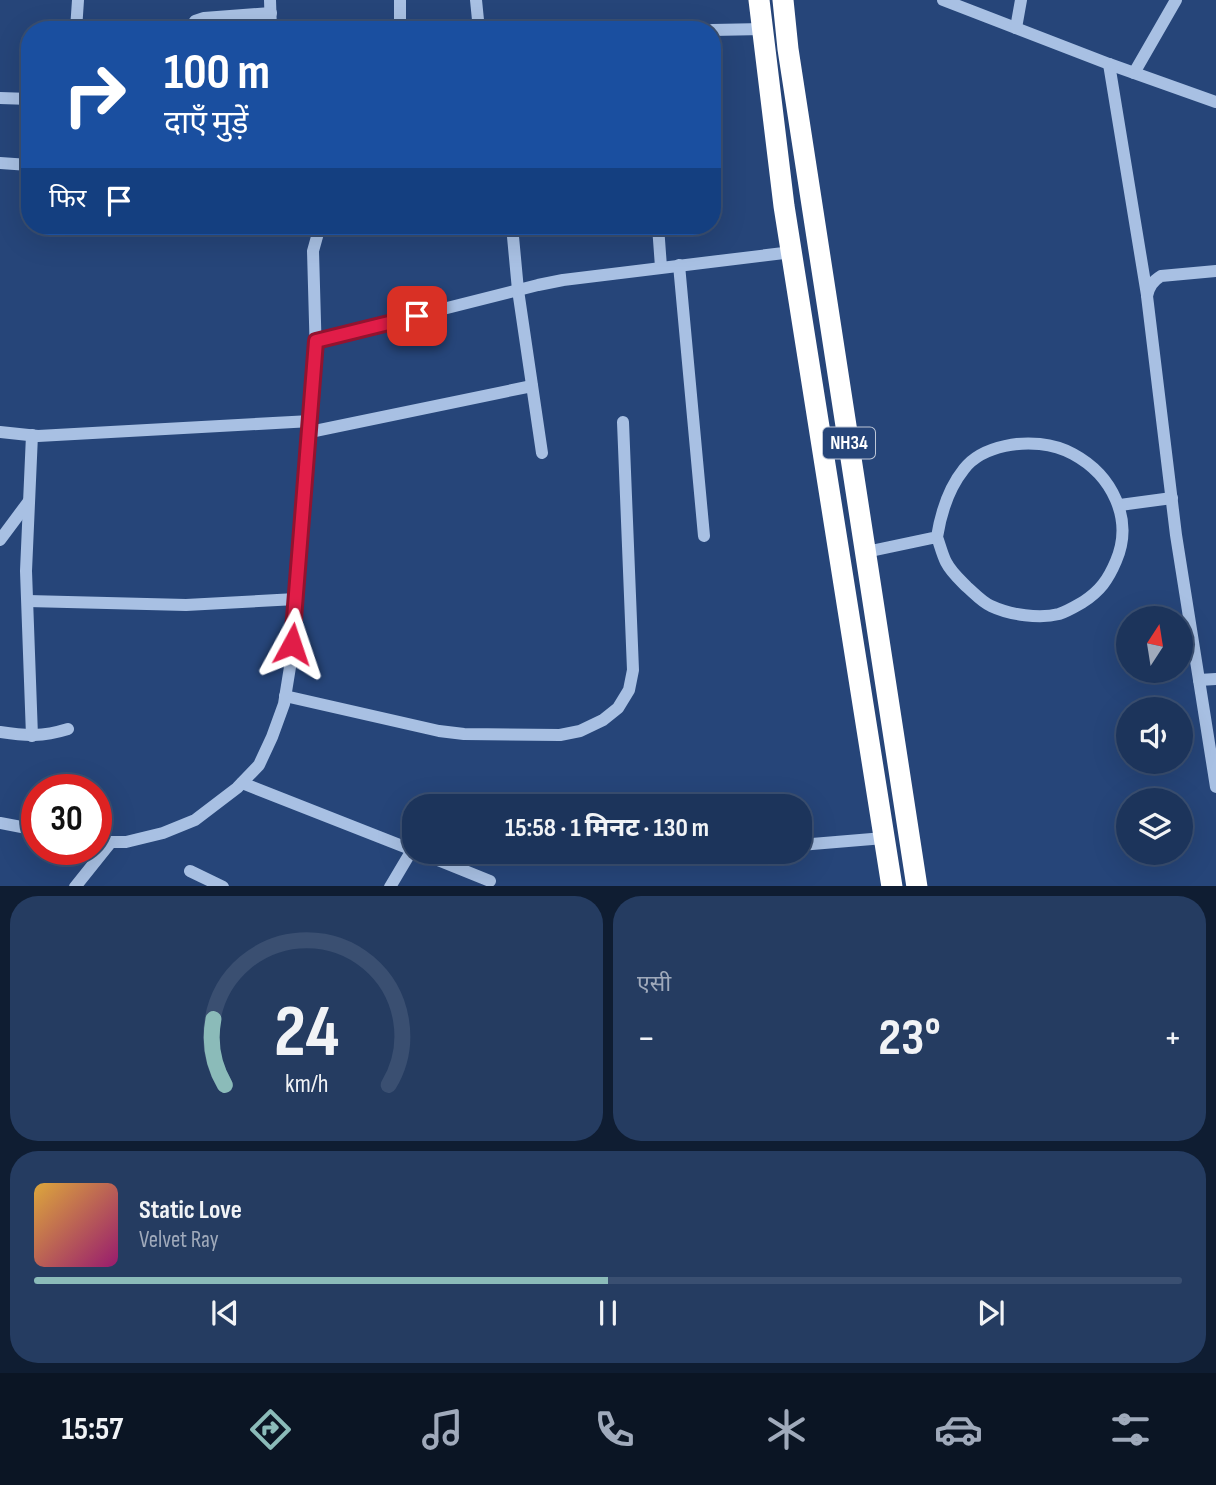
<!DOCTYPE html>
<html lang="hi">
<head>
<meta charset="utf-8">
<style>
	:root { --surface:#1c345b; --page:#253c61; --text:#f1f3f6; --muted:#a0aabb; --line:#3a4f71; --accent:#8bbbb9 }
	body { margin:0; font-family:"Sofia Sans Condensed","Noto Sans Devanagari",sans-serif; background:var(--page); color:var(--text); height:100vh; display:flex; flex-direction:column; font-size:26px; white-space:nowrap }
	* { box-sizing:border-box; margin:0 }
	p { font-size:23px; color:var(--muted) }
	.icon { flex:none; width:38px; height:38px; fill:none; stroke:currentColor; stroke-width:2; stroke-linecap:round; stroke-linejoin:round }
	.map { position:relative; height:886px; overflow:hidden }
	.sheet { display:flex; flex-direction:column; gap:10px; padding:10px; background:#0f1d32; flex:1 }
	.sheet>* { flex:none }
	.hud { position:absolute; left:21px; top:21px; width:700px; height:214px; border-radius:28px; box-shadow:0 7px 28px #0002,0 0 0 2px var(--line); background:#1a4fa0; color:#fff; overflow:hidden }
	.needle { width:46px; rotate:12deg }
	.controls { position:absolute; left:1116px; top:606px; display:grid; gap:14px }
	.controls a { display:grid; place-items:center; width:77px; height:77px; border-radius:50%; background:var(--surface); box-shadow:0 7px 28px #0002,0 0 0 2px var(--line); font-size:35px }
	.speed { position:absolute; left:21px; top:774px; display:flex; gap:14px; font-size:35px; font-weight:700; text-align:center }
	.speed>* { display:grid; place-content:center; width:91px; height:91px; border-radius:50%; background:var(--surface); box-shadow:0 7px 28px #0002,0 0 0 2px var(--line); line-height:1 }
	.speed .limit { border:10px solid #d22; background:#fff; color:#111 }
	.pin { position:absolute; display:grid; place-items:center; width:60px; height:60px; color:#fff; margin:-30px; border-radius:14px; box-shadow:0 4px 10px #0006 }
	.me { position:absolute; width:77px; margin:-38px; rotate:5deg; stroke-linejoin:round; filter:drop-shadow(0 0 5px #0008) }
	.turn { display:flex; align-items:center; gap:24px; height:147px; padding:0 28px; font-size:32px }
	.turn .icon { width:91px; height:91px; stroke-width:2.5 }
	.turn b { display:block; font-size:49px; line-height:60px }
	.then { display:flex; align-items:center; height:66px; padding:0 28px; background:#0003; gap:14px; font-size:26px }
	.big { font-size:52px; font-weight:700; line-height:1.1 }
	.sheet .tile { flex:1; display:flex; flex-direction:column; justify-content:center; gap:10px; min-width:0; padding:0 24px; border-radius:28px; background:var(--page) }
	.sheet .dial { align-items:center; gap:0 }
	.dial svg { height:182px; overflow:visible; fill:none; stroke:var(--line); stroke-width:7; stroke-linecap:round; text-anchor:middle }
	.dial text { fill:var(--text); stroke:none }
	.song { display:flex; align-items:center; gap:21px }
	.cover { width:84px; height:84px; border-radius:10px; background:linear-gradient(135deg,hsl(40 70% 55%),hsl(320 70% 35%)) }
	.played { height:7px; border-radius:4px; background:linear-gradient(90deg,var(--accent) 50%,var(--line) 50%) }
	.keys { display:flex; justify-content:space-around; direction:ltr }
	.heat { display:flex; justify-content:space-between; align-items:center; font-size:38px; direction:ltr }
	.sheet .tiles { flex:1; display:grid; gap:10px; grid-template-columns:1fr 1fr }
	.tile:last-child { grid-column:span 2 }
	.trip { position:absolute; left:402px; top:794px; width:410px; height:70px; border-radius:28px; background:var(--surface); box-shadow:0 7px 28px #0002,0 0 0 2px var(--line); font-weight:700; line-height:70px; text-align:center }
	.tab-bar { display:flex; height:112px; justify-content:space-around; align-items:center; background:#0b1524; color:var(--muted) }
	.tab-bar .icon { width:49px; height:49px }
	.tab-bar .current { color:var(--accent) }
	.tab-bar b { font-size:32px; color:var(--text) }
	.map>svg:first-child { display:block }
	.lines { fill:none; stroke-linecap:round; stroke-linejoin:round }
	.minor { stroke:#a8c0e3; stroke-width:12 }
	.highway { stroke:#fff; stroke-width:21 }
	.route-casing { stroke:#92132f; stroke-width:18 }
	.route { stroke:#e11d48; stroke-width:12 }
	.labels { text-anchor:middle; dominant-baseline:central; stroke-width:5; stroke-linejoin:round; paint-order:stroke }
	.shield { fill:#264579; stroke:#bec7d7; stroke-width:2 }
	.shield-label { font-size:19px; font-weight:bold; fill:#fff }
</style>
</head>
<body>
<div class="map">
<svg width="1216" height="887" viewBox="0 0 1216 887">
	<rect width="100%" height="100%" fill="#264579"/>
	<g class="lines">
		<!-- minor -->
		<g class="minor">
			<path d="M 270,0 L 271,30"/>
			<path d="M 476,0 L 479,30"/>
			<path d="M 943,0 L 1109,64 L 1216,102"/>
			<path d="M 1016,28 L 1021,0"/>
			<path d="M 76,30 L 78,0"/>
			<path d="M 189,30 L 195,21 L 204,18 L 271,13"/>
			<path d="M 400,30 L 400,0"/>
			<path d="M 712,30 L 763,29"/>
			<path d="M 1109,64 L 1147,295"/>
			<path d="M 1134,73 L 1176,0"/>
			<path d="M 0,98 L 30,99"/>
			<path d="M 0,163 L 29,165"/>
			<path d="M 512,226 L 518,290 L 542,453"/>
			<path d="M 658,226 L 661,267"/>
			<path d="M 679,265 L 704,536"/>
			<path d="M 1216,271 L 1161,276 C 1153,281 1149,286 1147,296 L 1176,535 L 1216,787"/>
			<path d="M 316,341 L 538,285 L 563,280 L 792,252"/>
			<path d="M 0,432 L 38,436 L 311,421"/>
			<path d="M 310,432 L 532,386"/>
			<path d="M 1120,505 L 1172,498"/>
			<path d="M 0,540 L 29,501"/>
			<path d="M 866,552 L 937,537 C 941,512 948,489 964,469 C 974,456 991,449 1005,446 C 1027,441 1053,443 1073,454 C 1112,475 1134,519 1116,561 C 1108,580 1100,591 1083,602 C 1076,606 1068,611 1059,614 C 1040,619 1010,615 991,606 C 982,602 974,593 967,587 C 959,579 951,572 946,562 C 942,554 940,545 937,537"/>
			<path d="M 28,601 L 186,605 L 296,599"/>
			<path d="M 1199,680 L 1216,679"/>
			<path d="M 285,696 L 439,731 L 464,734 L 560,735 L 580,731 L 603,720 L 618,708 L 629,690 L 633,670 L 623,422"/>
			<path d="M 0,732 C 26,736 42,737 68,729"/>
			<path d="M 32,736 L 26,571 L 32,435"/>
			<path d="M 242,783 L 415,851"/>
			<path d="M 0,823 L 37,830"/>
			<path d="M 96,842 L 126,842 L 163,833 L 195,820 L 237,788 L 259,765 L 272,737 L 284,704 L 290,667 L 316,357 L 313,251 L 320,226"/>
			<path d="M 800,845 L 884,838"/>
			<path d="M 418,852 L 490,881"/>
			<path d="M 615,859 L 706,852"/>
			<path d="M 190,871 L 223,887"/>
			<path d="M 75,887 L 111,842"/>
			<path d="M 390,887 L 412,850"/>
		</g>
		<!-- highway -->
		<g class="highway">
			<path d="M 759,0 L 784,206 L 892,887"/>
			<path d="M 783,0 L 788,49 L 917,887"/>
		</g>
	</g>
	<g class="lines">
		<defs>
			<path id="route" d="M 292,644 L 316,341 L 417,316"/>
		</defs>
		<!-- route casing -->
		<use href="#route" class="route-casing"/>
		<!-- route -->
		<use href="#route" class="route"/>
	</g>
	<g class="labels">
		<!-- shield labels -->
		<rect class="shield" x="823" y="427.5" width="52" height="31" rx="5"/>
		<g class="shield-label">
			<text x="849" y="443">NH34</text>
		</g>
	</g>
</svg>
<div class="controls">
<a><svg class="needle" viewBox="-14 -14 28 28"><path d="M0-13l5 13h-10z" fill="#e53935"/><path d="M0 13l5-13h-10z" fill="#a0aabb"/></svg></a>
<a><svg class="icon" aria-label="sound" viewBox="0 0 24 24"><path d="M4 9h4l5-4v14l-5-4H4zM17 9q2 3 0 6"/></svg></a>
<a><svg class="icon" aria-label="layers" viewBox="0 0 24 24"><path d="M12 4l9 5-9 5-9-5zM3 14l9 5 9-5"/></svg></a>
</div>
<div class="speed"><div class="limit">30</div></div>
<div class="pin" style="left:417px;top:316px;background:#d93025"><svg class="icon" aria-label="arrive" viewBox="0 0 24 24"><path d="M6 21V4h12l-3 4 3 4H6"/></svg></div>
<svg class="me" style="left:292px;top:644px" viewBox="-20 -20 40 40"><path d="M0-17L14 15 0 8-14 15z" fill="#e11d48" stroke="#fff" stroke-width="4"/></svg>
<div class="trip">15:58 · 1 मिनट · 130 m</div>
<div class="hud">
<div class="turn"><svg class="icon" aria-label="right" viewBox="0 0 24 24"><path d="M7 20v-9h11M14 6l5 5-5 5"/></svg><div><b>100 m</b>दाएँ मुड़ें</div></div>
<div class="then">फिर<svg class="icon" aria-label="arrive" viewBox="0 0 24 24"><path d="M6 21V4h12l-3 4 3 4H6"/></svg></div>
</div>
</div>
<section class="sheet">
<div class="tiles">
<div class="tile dial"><svg viewBox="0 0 100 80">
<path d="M14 69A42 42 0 1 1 86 69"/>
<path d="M14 69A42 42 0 0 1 9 40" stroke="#8bbbb9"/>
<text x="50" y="56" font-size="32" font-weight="700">24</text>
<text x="50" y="72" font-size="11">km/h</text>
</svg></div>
<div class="tile"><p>एसी</p>
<div class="heat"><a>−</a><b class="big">23°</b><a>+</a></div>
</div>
<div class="tile">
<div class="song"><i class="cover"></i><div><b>Static Love</b><p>Velvet Ray</p></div></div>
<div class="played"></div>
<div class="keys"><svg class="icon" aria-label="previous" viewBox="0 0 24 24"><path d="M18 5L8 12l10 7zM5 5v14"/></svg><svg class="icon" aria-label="pause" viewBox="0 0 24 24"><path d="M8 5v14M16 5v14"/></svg><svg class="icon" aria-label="next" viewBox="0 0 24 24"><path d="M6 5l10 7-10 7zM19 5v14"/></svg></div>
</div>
</div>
</section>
<nav class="tab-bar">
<b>15:57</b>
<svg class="icon current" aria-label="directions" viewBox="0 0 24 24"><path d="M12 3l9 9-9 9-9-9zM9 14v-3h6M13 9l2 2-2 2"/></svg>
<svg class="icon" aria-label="music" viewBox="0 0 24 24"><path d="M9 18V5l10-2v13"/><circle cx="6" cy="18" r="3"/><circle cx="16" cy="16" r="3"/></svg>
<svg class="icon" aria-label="phone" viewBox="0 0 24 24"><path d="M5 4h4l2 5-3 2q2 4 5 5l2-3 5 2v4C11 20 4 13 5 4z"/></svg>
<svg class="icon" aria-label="climate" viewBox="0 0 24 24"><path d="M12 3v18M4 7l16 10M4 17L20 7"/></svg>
<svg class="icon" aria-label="car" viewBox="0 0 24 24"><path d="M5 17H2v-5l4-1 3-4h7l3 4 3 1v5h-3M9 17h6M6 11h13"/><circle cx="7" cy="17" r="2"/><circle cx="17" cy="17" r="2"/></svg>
<svg class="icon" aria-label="filters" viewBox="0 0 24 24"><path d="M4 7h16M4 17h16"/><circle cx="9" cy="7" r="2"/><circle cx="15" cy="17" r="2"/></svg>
</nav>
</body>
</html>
